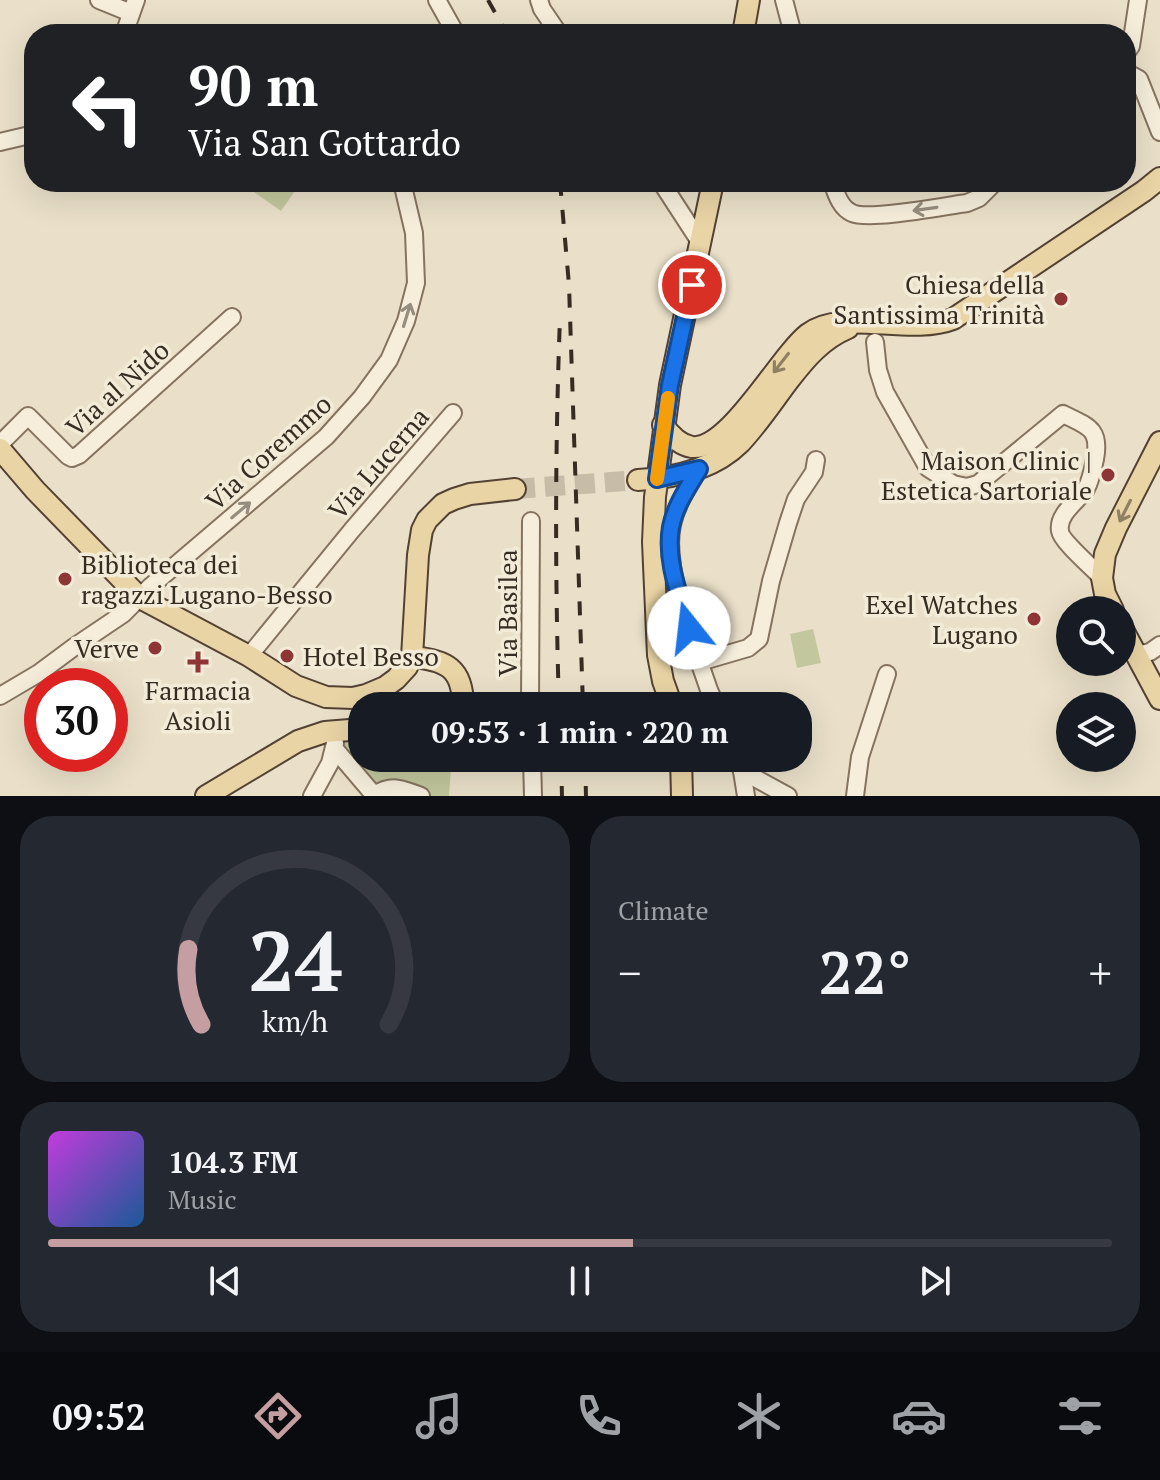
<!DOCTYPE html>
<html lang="en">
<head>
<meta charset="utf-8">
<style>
	:root { --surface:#171b24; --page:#242831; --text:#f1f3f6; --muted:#9ea1a6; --line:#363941; --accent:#c49ea0 }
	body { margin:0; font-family:"PT Serif",serif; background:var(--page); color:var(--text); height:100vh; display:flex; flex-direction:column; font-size:30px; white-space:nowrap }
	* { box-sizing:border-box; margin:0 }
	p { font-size:26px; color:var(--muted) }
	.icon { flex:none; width:44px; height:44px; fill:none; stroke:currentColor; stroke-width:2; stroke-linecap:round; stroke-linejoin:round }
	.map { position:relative; height:796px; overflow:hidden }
	.drawer { display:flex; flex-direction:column; gap:20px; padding:20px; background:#0d0f14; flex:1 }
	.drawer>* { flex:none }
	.top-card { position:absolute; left:24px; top:24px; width:1112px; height:168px; border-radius:32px; box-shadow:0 8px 32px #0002; background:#202124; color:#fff; overflow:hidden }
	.tools { position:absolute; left:1056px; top:596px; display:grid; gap:16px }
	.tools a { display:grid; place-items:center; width:80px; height:80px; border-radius:50%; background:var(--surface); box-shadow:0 8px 32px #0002; font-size:40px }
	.speed { position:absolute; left:24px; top:668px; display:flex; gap:16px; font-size:40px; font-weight:700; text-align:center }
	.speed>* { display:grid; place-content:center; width:104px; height:104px; border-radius:50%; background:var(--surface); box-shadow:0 8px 32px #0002; line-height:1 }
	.speed .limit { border:12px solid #d22; background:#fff; color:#111 }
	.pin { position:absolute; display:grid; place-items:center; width:68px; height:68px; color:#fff; margin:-34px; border:4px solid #fff; border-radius:50%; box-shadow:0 2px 8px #0007 }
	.me { position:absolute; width:88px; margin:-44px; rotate:344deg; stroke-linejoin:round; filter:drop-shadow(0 0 6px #0008) }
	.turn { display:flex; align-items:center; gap:28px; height:168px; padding:0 32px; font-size:36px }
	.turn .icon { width:104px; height:104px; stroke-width:2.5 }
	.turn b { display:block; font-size:56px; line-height:68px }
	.big { font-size:60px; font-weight:800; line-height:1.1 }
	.drawer .card { flex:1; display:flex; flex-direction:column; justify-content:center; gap:12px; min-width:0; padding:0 28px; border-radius:32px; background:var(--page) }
	.drawer .dial { align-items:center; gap:0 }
	.dial svg { height:208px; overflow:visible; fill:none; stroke:var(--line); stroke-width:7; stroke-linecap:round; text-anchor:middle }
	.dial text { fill:var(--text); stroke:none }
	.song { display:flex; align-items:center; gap:24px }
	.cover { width:96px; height:96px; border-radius:12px; background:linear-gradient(135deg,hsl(290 70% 55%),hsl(210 70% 35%)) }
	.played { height:8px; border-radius:4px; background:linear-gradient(90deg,var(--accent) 55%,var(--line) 55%) }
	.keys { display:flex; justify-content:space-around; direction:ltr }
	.heat { display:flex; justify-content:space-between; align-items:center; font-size:44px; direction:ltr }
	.drawer .tiles { flex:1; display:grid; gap:20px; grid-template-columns:1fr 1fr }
	.card:last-child { grid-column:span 2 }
	.trip { position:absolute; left:348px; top:692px; width:464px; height:80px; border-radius:32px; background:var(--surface); box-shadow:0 8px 32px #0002; font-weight:800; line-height:80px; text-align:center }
	.dock { display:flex; height:128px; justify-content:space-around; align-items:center; background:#090b0e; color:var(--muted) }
	.dock .icon { width:56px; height:56px }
	.dock .on { color:var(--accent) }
	.dock b { font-size:36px; color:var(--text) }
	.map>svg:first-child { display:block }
	.green { fill:#c3c79d }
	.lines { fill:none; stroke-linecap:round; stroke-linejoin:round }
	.major-tunnel { stroke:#c6bca7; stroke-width:20; stroke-dasharray:20 10; stroke-linecap:butt }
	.minor-casing { stroke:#85735f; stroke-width:20 }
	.major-casing { stroke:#534233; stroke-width:24 }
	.minor { stroke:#f6eedb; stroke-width:16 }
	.major { stroke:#e9d4a5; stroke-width:20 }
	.rail { stroke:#372c21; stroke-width:4; stroke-dasharray:14 14; stroke-linecap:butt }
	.oneway { stroke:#968d7e }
	.oneway2 { stroke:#908063 }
	.route-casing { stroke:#114b97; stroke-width:20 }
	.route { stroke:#1a73e8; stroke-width:14 }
	.slow { stroke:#f59e0b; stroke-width:14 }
	.poi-dot { fill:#8e3536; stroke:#f2ebd7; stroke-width:3 }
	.labels { text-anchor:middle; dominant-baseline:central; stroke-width:7; stroke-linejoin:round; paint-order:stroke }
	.poi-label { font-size:26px; fill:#372c21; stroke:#f2ebd7; text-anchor:end }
	.street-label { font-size:26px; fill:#372c21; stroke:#f2ebd7 }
</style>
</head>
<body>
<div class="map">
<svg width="1160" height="796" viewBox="0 0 1160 796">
	<rect width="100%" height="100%" fill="#eae0c9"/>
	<!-- green -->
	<g class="green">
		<path d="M 251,182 L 281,182 L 295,191 L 281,211 L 247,187 Z"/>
		<path d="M 813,629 L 821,663 L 797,668 L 790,634 Z"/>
		<path d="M 362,740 L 362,758 L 418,758 L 451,768 L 449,796 L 431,796 L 401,785 L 376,790 L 342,748 L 345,742 Z"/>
	</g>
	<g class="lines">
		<!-- major-tunnel -->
		<path class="major-tunnel" d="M 515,489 L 638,480"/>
		<defs>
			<g id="minor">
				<path d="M 99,0 L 131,13"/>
				<path d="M 437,0 L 456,34"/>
				<path d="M 539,0 L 542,9 L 559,34"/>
				<path d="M 784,0 L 793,34"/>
				<path d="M 124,34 L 136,0"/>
				<path d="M 1126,53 L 1131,46 L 1138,0"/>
				<path d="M 1126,72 L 1139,79 L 1160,132"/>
				<path d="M 0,142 L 34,134"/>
				<path d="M 661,182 L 700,242"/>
				<path d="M 832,182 C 836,193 840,208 852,213 C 869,221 944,206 967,203 L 979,198 L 995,182"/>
				<path d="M 875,342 L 878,370 L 885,392 L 928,468 L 953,484 L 967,487 L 978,484 L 1063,414 C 1087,426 1101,428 1095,459 C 1093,469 1091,480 1086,489 C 1078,501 1057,514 1060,531 C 1061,541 1094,569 1102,578"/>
				<path d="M 0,444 L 28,416 L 68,456 L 72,458 L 79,455 L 232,317"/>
				<path d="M 699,469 C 688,487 676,505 672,525 C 662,567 695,648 709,690 L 716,706"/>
				<path d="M 1135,655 L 1150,652 L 1160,645"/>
				<path d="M 249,656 L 352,530 L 453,413"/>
				<path d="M 700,662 L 748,648 L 759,639 L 771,581 L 788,523 L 796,499 L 814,472 L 816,460"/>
				<path d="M 0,696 L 39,673 L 74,647 L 123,614 L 151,586 L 326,437 L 362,397 L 389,360 L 406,321 L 416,283 L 414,233 L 402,182"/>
				<path d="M 530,706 L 531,521"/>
				<path d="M 334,748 L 374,795 C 393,783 401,789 421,796"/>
				<path d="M 532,758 L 533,796"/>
				<path d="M 737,758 L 742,771 L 746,796"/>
				<path d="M 742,771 L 788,796"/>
				<path d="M 312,796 L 330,763 L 335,743"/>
				<path d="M 855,796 L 860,757 L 887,674"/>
			</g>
			<g id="major">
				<path d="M 743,34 L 749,0"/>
				<path d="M 663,425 C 670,435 679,445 692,447 C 729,451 779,357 808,334 C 842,308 909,336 953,319 L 1144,191 L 1160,178"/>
				<path d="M 0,449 L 35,490 L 140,598 L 249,656 L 296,686 L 326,697 L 353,698 L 366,695 L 385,687 L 396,679 L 407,667 L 412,657 L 418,555 L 422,530 L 427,520 L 443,504 L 454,499 L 470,494 L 515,489"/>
				<path d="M 638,480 C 674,478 713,470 740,443 C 758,424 773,401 789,380 C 806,358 822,339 848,328"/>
				<path d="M 1113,610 L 1105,594 L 1102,578 L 1105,554 L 1116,528 L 1160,442"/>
				<path d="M 1122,628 L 1160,699"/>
				<path d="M 412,657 C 446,660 463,668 463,706"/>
				<path d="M 672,706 L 663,681 L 658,655 L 653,542 L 655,497 L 670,385 L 713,182"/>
				<path d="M 681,758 L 682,796"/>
				<path d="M 206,796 L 298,741 L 325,732 L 362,729"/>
			</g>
		</defs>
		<!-- minor casing -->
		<use href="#minor" class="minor-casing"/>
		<!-- major casing -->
		<use href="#major" class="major-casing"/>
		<!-- minor -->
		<use href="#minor" class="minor"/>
		<!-- major -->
		<use href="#major" class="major"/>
		<!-- rail -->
		<g class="rail">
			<path d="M 488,0 L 507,34"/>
			<path d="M 560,182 L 569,285 L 583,706"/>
			<path d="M 559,706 C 555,576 555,448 560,318"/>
			<path d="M 561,758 L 562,796"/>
			<path d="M 585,758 L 586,796"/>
		</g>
	</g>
	<!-- one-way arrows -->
	<defs><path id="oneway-shaft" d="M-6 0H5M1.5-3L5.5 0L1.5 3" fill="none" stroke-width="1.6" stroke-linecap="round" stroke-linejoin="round" transform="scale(2)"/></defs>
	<g class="oneway">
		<use href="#oneway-shaft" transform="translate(925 209) rotate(172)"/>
		<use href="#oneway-shaft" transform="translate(407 315) rotate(-73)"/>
		<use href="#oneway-shaft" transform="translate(241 510) rotate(-40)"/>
	</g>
	<g class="oneway2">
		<use href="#oneway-shaft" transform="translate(781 363) rotate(128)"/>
		<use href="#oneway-shaft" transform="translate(1125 511) rotate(117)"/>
	</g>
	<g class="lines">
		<defs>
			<path id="route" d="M 689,628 C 680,596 665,561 671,527 C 675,506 688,487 699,469 L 657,479 L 670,385 L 692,285"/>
		</defs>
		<!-- route casing -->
		<use href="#route" class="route-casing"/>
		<!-- route -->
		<use href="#route" class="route"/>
		<!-- slow -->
		<path class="slow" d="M 657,479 L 668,398"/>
	</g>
	<!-- markers -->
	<g class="poi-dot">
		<circle cx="1061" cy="299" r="8"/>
		<circle cx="1108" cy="475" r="8"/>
		<circle cx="65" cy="579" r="8"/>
		<circle cx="1034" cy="619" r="8"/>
		<circle cx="155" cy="648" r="8"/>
		<circle cx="287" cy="656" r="8"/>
		<path d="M194 650h8v8h8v8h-8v8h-8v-8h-8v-8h8z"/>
	</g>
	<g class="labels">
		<!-- poi labels -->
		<g class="poi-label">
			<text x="1045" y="284">Chiesa della<tspan x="1045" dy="30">Santissima Trinità</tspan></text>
			<text x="1092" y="460">Maison Clinic |<tspan x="1092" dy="30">Estetica Sartoriale</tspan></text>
			<text x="81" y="564" text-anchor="start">Biblioteca dei<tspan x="81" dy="30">ragazzi Lugano-Besso</tspan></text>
			<text x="1018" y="604">Exel Watches<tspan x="1018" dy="30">Lugano</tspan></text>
			<text x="139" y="648">Verve</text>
			<text x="303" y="656" text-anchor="start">Hotel Besso</text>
			<text x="198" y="690" text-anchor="middle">Farmacia<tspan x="198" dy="30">Asioli</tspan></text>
		</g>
		<!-- street labels -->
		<g class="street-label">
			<text transform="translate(117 388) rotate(-42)">Via al Nido</text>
			<text transform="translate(268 452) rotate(-42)">Via Coremmo</text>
			<text transform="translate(378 463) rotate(-49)">Via Lucerna</text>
			<text transform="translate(507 613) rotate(-90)">Via Basilea</text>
		</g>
	</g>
</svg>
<div class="tools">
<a><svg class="icon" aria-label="search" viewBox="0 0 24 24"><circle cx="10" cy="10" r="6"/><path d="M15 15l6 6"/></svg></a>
<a><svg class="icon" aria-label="layers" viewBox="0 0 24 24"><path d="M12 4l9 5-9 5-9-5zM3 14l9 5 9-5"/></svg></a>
</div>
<div class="speed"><div class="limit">30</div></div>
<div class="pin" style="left:692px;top:285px;background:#d93025"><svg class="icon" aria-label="arrive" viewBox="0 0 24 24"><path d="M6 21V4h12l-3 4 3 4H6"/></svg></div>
<svg class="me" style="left:689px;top:628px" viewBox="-20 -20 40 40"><circle r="19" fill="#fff"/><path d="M0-13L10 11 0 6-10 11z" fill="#1a73e8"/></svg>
<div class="trip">09:53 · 1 min · 220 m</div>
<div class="top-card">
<div class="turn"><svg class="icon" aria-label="left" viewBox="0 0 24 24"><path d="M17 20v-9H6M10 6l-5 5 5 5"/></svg><div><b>90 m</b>Via San Gottardo</div></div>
</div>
</div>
<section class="drawer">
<div class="tiles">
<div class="card dial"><svg viewBox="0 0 100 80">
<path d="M14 69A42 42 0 1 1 86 69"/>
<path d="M14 69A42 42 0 0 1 9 40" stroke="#c49ea0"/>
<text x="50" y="56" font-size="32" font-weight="700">24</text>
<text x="50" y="72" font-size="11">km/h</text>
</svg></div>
<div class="card"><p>Climate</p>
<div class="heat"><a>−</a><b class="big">22°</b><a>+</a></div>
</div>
<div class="card">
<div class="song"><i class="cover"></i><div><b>104.3 FM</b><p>Music</p></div></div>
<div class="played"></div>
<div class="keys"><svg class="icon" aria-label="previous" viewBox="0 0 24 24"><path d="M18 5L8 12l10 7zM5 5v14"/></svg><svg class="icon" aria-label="pause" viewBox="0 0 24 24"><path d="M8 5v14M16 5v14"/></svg><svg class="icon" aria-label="next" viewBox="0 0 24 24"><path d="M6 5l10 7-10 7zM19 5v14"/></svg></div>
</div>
</div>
</section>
<nav class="dock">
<b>09:52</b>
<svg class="icon on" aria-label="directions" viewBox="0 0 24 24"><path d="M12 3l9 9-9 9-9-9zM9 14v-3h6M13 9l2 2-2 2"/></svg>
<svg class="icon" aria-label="music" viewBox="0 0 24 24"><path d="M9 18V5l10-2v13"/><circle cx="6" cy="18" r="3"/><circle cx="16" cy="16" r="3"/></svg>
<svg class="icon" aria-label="phone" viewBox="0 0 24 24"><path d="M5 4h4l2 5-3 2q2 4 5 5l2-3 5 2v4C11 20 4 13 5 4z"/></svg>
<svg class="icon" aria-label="climate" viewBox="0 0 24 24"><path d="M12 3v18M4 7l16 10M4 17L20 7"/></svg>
<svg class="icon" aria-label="car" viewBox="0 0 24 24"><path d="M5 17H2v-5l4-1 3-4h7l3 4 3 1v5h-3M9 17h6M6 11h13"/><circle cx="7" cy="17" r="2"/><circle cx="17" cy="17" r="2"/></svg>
<svg class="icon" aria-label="filters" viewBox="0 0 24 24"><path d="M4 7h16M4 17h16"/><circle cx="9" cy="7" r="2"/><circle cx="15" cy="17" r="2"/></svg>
</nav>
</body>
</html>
